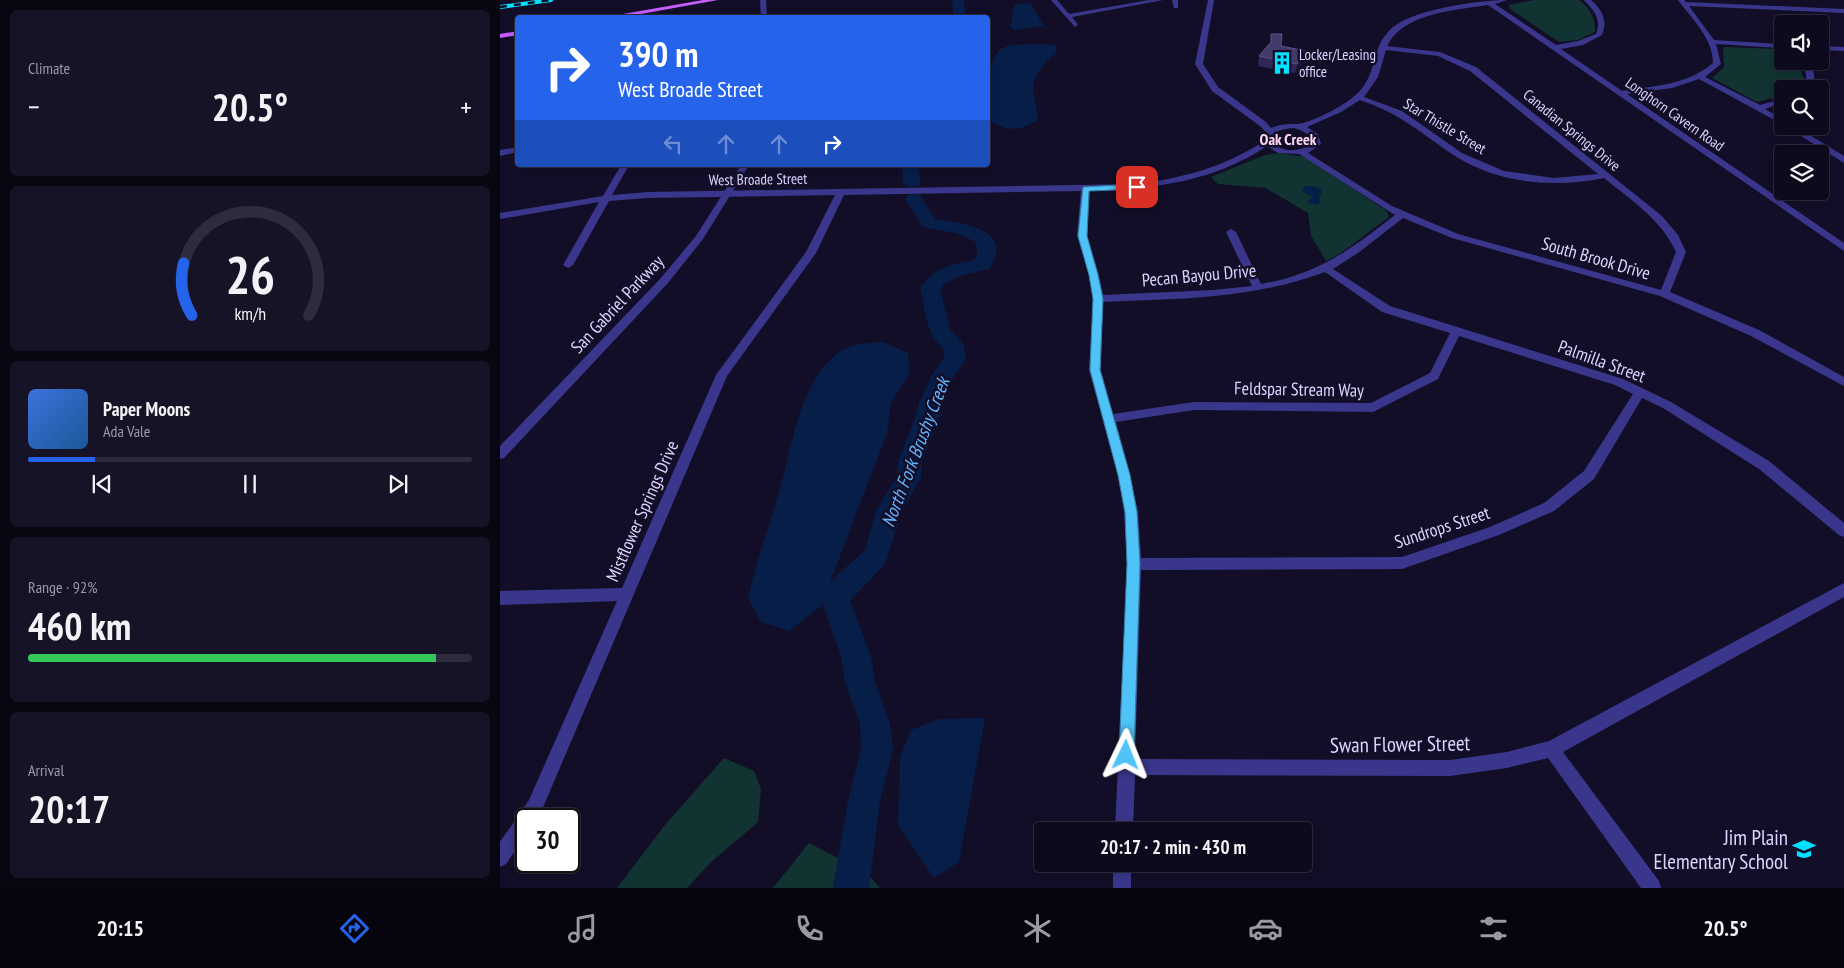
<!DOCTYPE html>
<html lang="en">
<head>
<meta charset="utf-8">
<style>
	:root { --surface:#0e0a1e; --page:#171327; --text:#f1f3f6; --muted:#9b9aa4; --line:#2e2b3c; --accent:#2563eb }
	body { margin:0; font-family:"PT Sans Narrow",sans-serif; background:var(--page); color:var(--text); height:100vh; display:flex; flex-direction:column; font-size:19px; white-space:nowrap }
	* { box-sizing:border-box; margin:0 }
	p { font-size:16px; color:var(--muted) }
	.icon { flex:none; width:28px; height:28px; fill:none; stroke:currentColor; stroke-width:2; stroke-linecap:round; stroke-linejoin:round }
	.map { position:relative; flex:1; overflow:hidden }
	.side { display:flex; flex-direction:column; gap:10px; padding:10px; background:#080610; width:500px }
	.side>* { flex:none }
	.hud { position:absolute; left:15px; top:15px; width:475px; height:152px; border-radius:5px; box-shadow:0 2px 8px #0003,0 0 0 1px var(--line); background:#2563eb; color:#fff; overflow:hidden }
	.tools { position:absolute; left:1274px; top:15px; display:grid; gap:10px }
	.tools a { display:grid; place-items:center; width:55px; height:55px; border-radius:5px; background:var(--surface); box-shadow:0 2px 8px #0003,0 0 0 1px var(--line); font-size:25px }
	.speed { position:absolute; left:15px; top:808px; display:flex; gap:10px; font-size:25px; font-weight:700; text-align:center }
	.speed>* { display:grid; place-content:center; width:65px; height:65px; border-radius:50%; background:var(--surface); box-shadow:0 2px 8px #0003,0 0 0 1px var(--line); line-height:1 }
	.speed .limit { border:2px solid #111; border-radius:8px; background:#fff; color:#111 }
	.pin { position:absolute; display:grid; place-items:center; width:42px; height:42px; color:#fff; margin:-21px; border-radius:10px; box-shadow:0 2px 8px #0006 }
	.me { position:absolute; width:55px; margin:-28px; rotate:2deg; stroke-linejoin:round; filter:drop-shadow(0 0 4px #0008) }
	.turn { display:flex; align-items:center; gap:18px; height:105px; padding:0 20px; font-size:22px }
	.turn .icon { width:65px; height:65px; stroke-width:2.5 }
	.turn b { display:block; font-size:35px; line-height:42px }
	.lanes { display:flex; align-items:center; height:48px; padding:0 20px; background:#0003; justify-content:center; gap:25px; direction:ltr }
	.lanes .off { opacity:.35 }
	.big { font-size:38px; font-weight:700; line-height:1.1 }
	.side .widget { flex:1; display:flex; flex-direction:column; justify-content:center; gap:8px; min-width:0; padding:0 18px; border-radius:8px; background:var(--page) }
	.side .dial { align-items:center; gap:0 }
	.dial svg { height:130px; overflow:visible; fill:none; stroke:var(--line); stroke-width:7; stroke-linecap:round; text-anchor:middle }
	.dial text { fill:var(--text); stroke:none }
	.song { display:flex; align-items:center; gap:15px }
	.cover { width:60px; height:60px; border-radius:8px; background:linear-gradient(135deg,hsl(220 70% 55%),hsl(210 70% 35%)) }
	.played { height:5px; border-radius:2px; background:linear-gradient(90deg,var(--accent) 15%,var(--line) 15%) }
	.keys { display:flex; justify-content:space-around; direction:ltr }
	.heat { display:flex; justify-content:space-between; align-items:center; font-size:28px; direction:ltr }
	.charge { height:8px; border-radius:4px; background:linear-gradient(90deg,#34c759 92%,var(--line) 0) }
	.trip { position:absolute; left:534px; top:822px; width:278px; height:50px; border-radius:5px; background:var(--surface); box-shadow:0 2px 8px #0003,0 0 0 1px var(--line); font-weight:700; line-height:50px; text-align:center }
	.dock { display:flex; height:80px; justify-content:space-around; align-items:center; background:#06040c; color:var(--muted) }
	.dock .icon { width:35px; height:35px }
	.dock .selected { color:var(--accent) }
	.dock b { font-size:22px; color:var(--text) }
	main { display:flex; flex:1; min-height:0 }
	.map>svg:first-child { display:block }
	.green { fill:#113332 }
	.water { fill:#071e49 }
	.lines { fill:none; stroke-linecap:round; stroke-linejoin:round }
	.river { fill:#071e49; fill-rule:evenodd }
	.minor { fill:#3a368b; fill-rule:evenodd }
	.tertiary { fill:#3a368b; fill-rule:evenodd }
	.primary { fill:#c55cff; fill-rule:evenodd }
	.rail-casing { stroke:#01e1ff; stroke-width:4 }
	.rail { stroke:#130e28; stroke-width:2.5; stroke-dasharray:7; stroke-linecap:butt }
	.wall { fill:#312658 }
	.shaded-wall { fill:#1d153d }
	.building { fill:#43396a; stroke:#5b5181 }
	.route { fill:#4fc3f7; stroke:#337fa1 }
	.labels { text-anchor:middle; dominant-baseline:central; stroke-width:5; stroke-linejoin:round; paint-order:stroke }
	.far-poi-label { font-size:15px; fill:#dbd5ff; stroke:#130e28; text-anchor:start }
	.far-street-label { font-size:15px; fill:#dbd5ff; stroke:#130e28 }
	.far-neighbourhood-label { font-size:16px; font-weight:bold; fill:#ffd7f0; stroke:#130e28 }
	.street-label { font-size:18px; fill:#dbd5ff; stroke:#130e28 }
	.water-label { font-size:19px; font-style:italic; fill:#63b4ff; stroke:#130e28 }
	.near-street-label { font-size:21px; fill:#dbd5ff; stroke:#130e28 }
	.near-poi-label { font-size:21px; fill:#dbd5ff; stroke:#130e28; text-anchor:end }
</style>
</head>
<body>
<main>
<section class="side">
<div class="widget"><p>Climate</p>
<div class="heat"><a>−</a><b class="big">20.5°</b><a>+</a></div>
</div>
<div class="widget dial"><svg viewBox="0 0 100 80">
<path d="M14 69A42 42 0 1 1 86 69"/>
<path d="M14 69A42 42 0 0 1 9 37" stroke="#2563eb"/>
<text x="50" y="56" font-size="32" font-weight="700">26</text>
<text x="50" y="72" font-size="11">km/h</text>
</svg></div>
<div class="widget">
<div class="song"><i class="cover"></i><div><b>Paper Moons</b><p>Ada Vale</p></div></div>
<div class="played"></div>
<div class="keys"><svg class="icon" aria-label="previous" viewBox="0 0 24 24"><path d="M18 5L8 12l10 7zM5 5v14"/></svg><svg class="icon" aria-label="pause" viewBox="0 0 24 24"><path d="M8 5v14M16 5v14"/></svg><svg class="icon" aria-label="next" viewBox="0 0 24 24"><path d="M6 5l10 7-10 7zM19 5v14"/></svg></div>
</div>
<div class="widget"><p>Range · 92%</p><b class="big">460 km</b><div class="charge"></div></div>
<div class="widget"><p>Arrival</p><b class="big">20:17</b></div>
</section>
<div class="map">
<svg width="1344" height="888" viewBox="0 0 1344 888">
	<rect width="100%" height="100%" fill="#130e28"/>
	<!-- green -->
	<g class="green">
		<path d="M 1034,0 L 1079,0 C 1089,7 1096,19 1095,32 L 1078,40 L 1059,42 L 1010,9 L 1009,5 Z"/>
		<path d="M 1223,47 L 1282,49 L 1282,61 L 1297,61 L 1304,79 L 1296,89 L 1282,89 L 1282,96 L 1257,102 L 1212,78 L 1224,67 Z"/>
		<path d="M 779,153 L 805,157 L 887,211 L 889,217 L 841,253 L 826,261 L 811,236 L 808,213 L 766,188 L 718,184 L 711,177 L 765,155 Z"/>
		<path d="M 224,758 L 254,771 L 261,789 L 258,822 L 210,863 L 187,888 L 117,888 L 165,825 Z"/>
		<path d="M 309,843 L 367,873 L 380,888 L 273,888 Z"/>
	</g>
	<!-- water -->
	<g class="water">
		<path d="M 530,3 L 544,26 L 515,30 L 510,27 L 515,4 Z"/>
		<path d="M 536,44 L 556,45 L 557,52 C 547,61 534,73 533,88 C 533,99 538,109 538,120 C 519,131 509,132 490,121 C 488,104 485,59 501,49 C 510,43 526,45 536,44 Z"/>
		<path d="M 805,186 L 817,187 L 821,189 L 822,192 L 819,197 L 820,203 L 816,205 L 809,203 L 808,201 L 813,197 L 801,190 Z"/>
		<path d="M 383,342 L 408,353 L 410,373 L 391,403 L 387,433 L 321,606 L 289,631 L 261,622 L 248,598 C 256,564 267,532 277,499 C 290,458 297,394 328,362 C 346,343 359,344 383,342 Z"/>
		<path d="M 485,718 L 459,862 L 434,878 L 398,825 L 400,757 L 411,730 L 439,719 Z"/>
	</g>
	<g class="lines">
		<!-- river -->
		<g class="river">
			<path d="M 452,0 L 464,0 L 466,18 L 454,18 Z"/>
			<path d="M 402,165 L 418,165 L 421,182 L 418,186 L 406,186 L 403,182 Z"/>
			<path d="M 414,194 L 420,195 L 435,219 C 463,223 516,229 489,269 C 471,274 453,274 440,289 L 450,329 L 464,345 L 466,359 L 453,378 L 441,403 L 440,416 L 422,462 L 421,477 L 401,513 L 385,564 L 350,601 L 371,656 L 375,682 L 390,724 L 393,750 L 380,801 L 369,888 L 333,888 L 348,801 L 361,750 L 360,724 L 345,682 L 341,656 L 321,599 L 332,580 L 365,550 L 376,511 L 397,476 L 398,462 L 416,416 L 419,403 L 432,375 L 444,358 L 443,348 C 426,335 425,308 420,288 C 433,268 453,264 474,260 L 477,255 L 476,242 L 456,233 L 423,227 L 405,199 L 408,195 Z"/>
		</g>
		<!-- minor -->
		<g class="minor">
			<path d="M 551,0 L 557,0 L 569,14 L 649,0 L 663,0 L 572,17 L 578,25 L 575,27 Z"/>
			<path d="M 672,0 L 678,0 L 678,8 L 674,8 Z"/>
			<path d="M 708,0 L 714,0 L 703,64 L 718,87 L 766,122 L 771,128 C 780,124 788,124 797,124 C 809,124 843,106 852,98 C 871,84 872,65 879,46 C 882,39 889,29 896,25 C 919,9 979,0 1007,0 L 995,4 L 1056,45 L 1078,41 L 1096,34 C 1102,18 1094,11 1084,0 L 1091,0 C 1102,10 1108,20 1102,35 L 1083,45 L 1061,49 L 1122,91 C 1153,86 1188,85 1213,63 C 1213,38 1192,19 1178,0 L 1184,0 L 1186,2 L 1344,9 L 1344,13 L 1189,6 L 1214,40 L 1282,44 L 1282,48 L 1216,44 L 1221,64 L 1205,77 L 1260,105 L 1282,99 L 1282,103 L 1265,109 L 1282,119 L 1282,124 L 1199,79 L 1172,88 L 1127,94 L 1344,243 L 1344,251 L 988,5 C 957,10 902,13 887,46 L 940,52 L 976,67 L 1162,216 L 1178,235 L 1186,252 L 1170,292 L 1259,330 L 1344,377 L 1344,386 L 1251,336 L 1160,296 L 952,238 L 903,218 L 858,253 L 833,269 L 890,306 L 1123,379 L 1171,402 L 1269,461 L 1344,523 L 1344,537 L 1339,535 L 1259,469 L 1163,408 L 1142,398 L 1094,479 L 1054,511 L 999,535 L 902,569 L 641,570 L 635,759 L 950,760 L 1007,752 L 1049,741 L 1344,583 L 1344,597 L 1063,752 L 1159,881 L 1161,888 L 1141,888 L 1048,758 L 1007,768 L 950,776 L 635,775 L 633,831 L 615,831 L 627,564 L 624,512 L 618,475 L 589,370 L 593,299 L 589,275 L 577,236 L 581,191 L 344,195 L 316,253 L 227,376 L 41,812 L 37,819 L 26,819 L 26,835 L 6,864 L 0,867 L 0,842 L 29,800 L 117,601 L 0,605 L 0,591 L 122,588 L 216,375 L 306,252 L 335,195 L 148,198 L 109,201 L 73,265 L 68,268 L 63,265 L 99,202 L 0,219 L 0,213 L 103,196 L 121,165 L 129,165 L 112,195 L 148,192 L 637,184 C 683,178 725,167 764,141 L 763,137 L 766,132 L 760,126 L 712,91 L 695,64 ZM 886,50 L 938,56 L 970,71 L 1098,174 L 1054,178 L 1004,171 L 962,153 L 902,111 L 864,97 L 878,77 ZM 860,100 C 902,114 920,133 955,156 C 999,184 1054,188 1104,178 C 1131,200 1161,219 1176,252 L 1161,290 L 958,234 L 892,206 L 808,153 L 821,144 L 818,134 L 807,127 L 841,112 ZM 794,128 C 803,131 810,133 813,143 C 800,153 777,154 771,137 C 777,129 785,129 794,128 ZM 767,146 L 778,153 L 799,154 L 895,215 C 851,249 819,274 761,284 L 736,232 L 731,229 L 726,232 L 752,286 L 713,290 L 603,295 L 599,275 L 587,236 L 590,190 C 654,189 713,182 767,146 ZM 825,272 L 882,312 L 950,333 L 930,373 L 871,403 L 694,402 L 613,414 L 601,370 L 603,302 C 679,299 753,299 825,272 ZM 959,336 L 1115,385 L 1133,394 L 1084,471 L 1044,503 L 990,527 L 902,557 L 641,558 L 638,512 L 630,475 L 616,422 L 694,410 L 873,412 L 938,379 Z"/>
			<path d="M 1320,46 L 1344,47 L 1344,51 L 1320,50 Z"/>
			<path d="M 1300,61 L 1308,61 C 1314,70 1317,79 1311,89 L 1303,89 C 1309,79 1306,70 1300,61 Z"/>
			<path d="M 1285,126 L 1295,126 L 1344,156 L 1344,163 Z"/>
			<path d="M 18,147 L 18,152 L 0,156 L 0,150 Z"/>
			<rect x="613" y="864" width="18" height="24"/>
		</g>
		<!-- tertiary -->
		<g class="tertiary">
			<path d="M 260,0 L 266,0 L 267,18 L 261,18 Z"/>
			<path d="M 241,165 L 249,165 L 203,239 L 168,283 L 4,458 L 0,459 L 0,446 L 160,279 L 196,236 Z"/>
		</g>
		<!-- primary -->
		<g class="primary">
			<path d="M 203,0 L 218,0 L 119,18 L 100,18 Z"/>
			<path d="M 18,31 L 18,35 L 0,38 L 0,34 Z"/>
		</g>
		<defs>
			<path id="rail" d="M 0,7 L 51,0"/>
		</defs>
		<!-- rail casing -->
		<use href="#rail" class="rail-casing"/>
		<!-- rail -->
		<use href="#rail" class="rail"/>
	</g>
	<!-- wall -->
	<path class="wall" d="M 771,42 L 781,46 L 805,60 L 795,73 L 758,66 L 759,56 Z"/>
	<!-- shaded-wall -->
	<path class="shaded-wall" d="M 806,51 L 805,60 L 795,73 L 797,64 Z"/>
	<!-- building -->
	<path class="building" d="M 771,34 L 782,34 L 781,46 L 806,51 L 797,64 L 759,56 L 771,42 Z"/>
	<!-- route -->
	<path class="route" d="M 637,184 L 641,187 L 640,189 L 589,191 L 587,236 L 598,275 L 603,299 L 600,370 L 630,475 L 637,512 L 640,564 L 634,755 L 631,760 L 626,763 L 621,760 L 619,755 L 627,564 L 625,512 L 618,475 L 590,370 L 593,299 L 589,275 L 578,236 L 583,187 Z"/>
	<!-- icons -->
	<defs>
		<symbol id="building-bare" viewBox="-9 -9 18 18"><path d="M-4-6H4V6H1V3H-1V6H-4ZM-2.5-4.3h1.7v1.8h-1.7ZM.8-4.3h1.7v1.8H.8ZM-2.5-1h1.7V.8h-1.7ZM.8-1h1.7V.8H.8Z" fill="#01e1ff" stroke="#130e28" stroke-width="2.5" paint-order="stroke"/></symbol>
		<symbol id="school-bare" viewBox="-9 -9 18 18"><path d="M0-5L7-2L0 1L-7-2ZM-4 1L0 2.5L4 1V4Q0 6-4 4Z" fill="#01e1ff" stroke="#130e28" stroke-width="2.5" paint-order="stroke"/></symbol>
	</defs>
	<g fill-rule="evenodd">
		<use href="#building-bare" x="766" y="47" width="32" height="32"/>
		<use href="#school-bare" x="1288" y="833" width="32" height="32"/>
	</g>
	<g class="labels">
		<!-- far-poi labels -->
		<g class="far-poi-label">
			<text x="799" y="54">Locker/Leasing<tspan x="799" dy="17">office</tspan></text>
		</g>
		<!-- far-street labels -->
		<g class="far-street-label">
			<text transform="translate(1175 114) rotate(35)">Longhorn Cavern Road</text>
			<text transform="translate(945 126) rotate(31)">Star Thistle Street</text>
			<text transform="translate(1072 130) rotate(39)">Canadian Springs Drive</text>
			<text transform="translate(258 179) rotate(-1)">West Broade Street</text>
		</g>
		<!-- far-neighbourhood labels -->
		<g class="far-neighbourhood-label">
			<text x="788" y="139">Oak Creek</text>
		</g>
		<!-- street labels -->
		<g class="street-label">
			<text transform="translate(1096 258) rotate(16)">South Brook Drive</text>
			<text transform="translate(699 275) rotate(-5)">Pecan Bayou Drive</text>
			<text transform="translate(117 304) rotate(-47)">San Gabriel Parkway</text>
			<text transform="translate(1102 361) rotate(20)">Palmilla Street</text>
			<text transform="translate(799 389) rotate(1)">Feldspar Stream Way</text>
			<text transform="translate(142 511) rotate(-66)">Mistflower Springs Drive</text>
			<text transform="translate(942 527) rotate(-18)">Sundrops Street</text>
		</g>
		<!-- water labels -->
		<g class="water-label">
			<text transform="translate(415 452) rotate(-69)">North Fork Brushy Creek</text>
		</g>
		<!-- near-street labels -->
		<g class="near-street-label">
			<text transform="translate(900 744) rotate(-1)">Swan Flower Street</text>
		</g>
		<!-- near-poi labels -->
		<g class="near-poi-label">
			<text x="1288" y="837">Jim Plain<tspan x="1288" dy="24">Elementary School</tspan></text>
		</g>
	</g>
</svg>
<div class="tools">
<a><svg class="icon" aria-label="sound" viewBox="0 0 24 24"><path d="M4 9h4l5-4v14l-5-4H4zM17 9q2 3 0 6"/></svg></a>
<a><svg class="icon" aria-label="search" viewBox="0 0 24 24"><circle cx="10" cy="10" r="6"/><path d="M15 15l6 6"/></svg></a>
<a><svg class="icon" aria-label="layers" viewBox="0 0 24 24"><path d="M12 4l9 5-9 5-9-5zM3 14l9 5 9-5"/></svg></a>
</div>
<div class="speed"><div class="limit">30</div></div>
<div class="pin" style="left:637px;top:187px;background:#d93025"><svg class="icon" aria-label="arrive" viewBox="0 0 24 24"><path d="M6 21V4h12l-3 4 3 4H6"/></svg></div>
<svg class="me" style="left:626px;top:755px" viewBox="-20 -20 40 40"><path d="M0-17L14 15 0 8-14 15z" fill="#4fc3f7" stroke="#fff" stroke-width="4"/></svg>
<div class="trip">20:17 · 2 min · 430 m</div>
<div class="hud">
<div class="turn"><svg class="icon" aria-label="right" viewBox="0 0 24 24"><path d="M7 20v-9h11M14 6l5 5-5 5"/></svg><div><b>390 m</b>West Broade Street</div></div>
<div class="lanes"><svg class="icon off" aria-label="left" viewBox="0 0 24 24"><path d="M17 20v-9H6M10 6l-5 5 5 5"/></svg><svg class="icon off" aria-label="ahead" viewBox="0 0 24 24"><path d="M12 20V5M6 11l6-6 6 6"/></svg><svg class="icon off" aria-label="ahead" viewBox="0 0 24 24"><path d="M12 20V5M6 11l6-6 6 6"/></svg><svg class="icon" aria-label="right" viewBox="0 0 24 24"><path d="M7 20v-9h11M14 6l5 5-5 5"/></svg></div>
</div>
</div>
</main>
<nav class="dock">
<b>20:15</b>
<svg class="icon selected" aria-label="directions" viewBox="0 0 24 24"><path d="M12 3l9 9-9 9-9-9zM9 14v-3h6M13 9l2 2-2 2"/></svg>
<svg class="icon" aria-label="music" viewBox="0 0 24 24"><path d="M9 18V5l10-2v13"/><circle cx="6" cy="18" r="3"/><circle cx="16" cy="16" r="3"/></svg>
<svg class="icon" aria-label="phone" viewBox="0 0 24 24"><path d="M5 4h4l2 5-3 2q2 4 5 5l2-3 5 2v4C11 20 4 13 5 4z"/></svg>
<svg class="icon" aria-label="climate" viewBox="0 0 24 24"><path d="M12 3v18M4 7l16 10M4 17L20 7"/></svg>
<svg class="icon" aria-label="car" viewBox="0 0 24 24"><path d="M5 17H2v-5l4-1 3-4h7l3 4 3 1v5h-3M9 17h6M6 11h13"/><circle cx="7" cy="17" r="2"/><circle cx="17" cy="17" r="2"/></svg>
<svg class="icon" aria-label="filters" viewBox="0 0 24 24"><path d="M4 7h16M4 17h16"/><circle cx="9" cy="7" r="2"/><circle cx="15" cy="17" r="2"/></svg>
<b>20.5°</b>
</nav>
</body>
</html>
